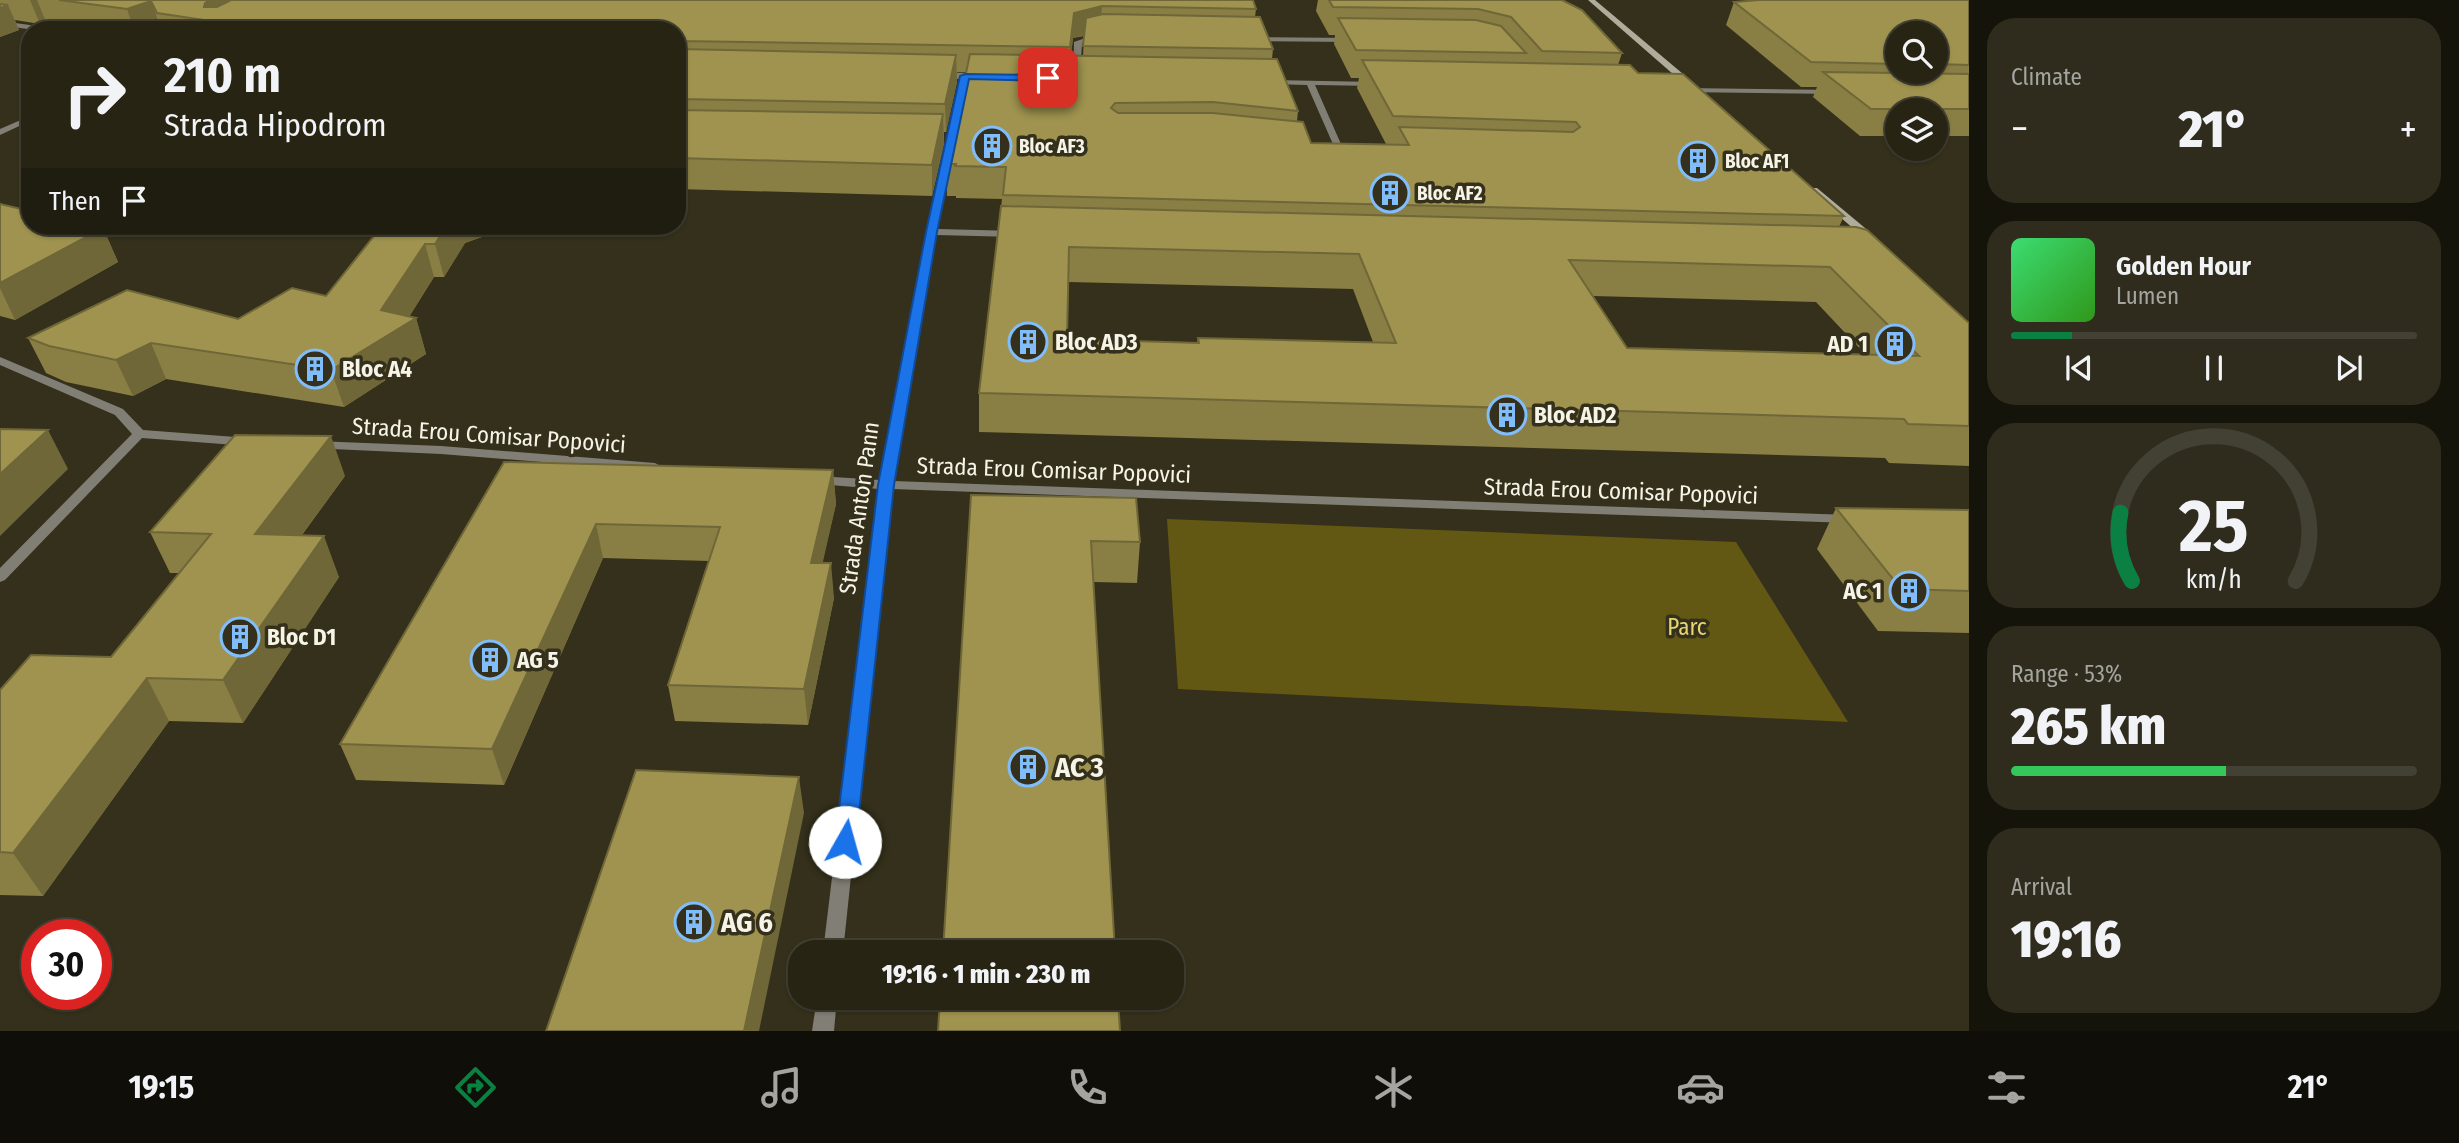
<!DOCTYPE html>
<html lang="en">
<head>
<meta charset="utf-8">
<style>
	:root { --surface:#272414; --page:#2f2c1d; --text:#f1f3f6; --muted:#a4a4a0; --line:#434134; --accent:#0b8043 }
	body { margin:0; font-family:"Fira Sans Condensed",sans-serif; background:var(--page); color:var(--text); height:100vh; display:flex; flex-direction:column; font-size:26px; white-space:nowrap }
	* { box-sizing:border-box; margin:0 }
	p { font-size:23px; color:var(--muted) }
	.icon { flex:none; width:38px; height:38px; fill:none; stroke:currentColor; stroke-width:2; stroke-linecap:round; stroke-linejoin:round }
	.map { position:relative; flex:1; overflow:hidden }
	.drawer { display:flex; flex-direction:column; gap:18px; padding:18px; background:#15140b; width:490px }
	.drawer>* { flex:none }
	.hud { position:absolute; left:21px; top:21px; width:665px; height:214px; border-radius:28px; box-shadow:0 2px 5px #0004,0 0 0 2px var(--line); background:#272414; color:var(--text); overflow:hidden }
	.controls { position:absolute; left:1885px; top:21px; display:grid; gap:14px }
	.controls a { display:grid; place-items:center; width:63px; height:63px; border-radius:50%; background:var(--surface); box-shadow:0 2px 5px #0004,0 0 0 2px var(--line); font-size:35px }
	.speed { position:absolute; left:21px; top:919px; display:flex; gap:14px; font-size:35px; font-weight:700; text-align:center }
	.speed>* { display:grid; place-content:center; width:91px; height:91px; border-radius:50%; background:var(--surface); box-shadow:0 2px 5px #0004,0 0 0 2px var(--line); line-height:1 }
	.speed .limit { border:10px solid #d22; background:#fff; color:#111 }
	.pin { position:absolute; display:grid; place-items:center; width:60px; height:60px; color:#fff; margin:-30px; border-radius:14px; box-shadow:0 4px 10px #0006 }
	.me { position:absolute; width:77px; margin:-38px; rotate:7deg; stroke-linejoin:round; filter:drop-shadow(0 0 5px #0008) }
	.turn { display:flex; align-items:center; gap:24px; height:147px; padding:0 28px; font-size:32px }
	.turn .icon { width:91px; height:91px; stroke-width:2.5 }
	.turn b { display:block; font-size:49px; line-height:60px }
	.then { display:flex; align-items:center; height:66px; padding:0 28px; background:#0003; gap:14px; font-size:26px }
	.big { font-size:52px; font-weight:800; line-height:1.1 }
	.drawer .tile { flex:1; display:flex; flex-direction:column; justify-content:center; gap:10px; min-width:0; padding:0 24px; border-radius:28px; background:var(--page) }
	.drawer .dial { align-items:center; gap:0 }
	.dial svg { height:182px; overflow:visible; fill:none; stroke:var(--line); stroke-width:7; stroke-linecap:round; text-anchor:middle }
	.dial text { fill:var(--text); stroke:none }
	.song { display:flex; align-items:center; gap:21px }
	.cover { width:84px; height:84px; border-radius:10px; background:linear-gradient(135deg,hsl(140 70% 55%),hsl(110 70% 35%)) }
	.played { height:7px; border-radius:4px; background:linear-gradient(90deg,var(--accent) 15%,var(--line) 15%) }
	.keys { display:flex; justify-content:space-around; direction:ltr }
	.heat { display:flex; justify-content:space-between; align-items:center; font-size:38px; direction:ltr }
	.charge { height:10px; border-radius:5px; background:linear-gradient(90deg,#34c759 53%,var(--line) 0) }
	.trip { position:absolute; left:788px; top:940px; width:396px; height:70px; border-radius:28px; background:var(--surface); box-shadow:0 2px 5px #0004,0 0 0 2px var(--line); font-weight:800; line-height:70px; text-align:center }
	.tabs { display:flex; height:112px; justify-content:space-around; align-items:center; background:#100e08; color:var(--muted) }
	.tabs .icon { width:49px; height:49px }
	.tabs .on { color:var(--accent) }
	.tabs b { font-size:32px; color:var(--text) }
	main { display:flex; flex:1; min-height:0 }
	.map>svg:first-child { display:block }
	.green { fill:#635813 }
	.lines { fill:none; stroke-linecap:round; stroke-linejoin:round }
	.street { fill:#817f75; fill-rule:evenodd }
	.secondary { fill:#afac9b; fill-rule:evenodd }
	.wall { fill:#897e44; fill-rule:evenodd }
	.shaded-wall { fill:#6f6737 }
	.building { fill:#9f934f; stroke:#6f6737; stroke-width:2; fill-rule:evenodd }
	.route { fill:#1a73e8; stroke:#114b97; stroke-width:2 }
	.labels { text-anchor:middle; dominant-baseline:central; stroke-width:7; stroke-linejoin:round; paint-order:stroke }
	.far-poi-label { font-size:19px; font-weight:bold; fill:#f6f4e7; stroke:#34301b; text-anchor:start }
	.poi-label { font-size:23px; font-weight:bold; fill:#f6f4e7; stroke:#34301b; text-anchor:start }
	.street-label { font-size:23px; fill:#f6f4e7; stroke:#34301b }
	.park-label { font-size:23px; fill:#e6d473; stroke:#34301b }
	.near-poi-label { font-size:28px; font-weight:bold; fill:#f6f4e7; stroke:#34301b; text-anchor:start }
</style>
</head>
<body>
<main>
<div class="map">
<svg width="1969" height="1031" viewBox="0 0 1969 1031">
	<rect width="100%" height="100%" fill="#34301b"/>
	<!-- green -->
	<path class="green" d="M 1167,519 L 1736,542 L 1848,722 L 1178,689 Z"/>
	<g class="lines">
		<!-- street -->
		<g class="street">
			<path d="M 0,21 L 52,28 L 55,30 L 34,30 L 0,25 Z"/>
			<path d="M 1097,34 L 1104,36 L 1082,43 L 1080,75 L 1073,77 L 1074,42 Z"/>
			<path d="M 1250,37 L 1352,38 L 1356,40 L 1352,42 L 1247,41 L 1246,39 Z"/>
			<path d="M 935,74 C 950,73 975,71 988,77 L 984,79 L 968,79 L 938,229 L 1016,231 L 1021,234 L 1016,237 L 936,235 L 893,481 L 1850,515 L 1857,519 L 1850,523 L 892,489 L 843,952 L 823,952 L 879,489 L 818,484 L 811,480 L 818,476 L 880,480 L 927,232 L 960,79 L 938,78 L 935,78 Z"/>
			<path d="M 1271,80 L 1376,82 L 1380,84 L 1376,86 L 1315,85 L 1344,151 L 1340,154 L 1336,151 L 1307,85 L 1268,84 L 1268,80 Z"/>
			<path d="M 1683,88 L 1835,90 L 1839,92 L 1835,94 L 1680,92 L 1679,90 Z"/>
			<path d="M 30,116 L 30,121 L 0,135 L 0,129 Z"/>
			<path d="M 0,357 L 123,409 L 143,430 L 249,438 L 255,442 L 249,446 L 142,438 L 5,580 L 0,582 L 0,568 L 132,434 L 115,415 L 0,365 Z"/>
			<path d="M 315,441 L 441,446 L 655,463 L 662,467 L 655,471 L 441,454 L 310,448 L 308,445 Z"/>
			<path d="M 817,998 L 837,998 L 834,1031 L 812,1031 Z"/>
		</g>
		<!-- secondary -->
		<g class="secondary">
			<path d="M 1588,0 L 1595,0 L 1695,84 L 1695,88 L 1689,88 Z"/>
			<path d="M 1811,188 L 1817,188 L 1877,238 L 1877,242 L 1869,242 L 1811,192 Z"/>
		</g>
	</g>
	<!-- wall -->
	<g class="wall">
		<path d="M 0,0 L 1253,0 L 1256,9 L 1255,17 L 1273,49 L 1272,59 L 1298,111 L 1297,121 L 1311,143 L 1386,144 L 1357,88 L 1359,78 L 1351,78 L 1334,44 L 1335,35 L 1329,35 L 1316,11 L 1318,0 L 1562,0 L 1622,53 L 1618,65 L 1638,73 L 1844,216 L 1839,227 L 1969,323 L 1969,466 L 1889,463 L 1885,458 L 979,432 L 979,393 L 1002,199 L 956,198 L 956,196 L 947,196 L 947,164 L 966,72 L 957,72 L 957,82 L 946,132 L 944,132 L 944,144 L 932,196 L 677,189 L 677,30 L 162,30 L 160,26 L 149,30 L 103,30 L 46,22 L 40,24 L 15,20 L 19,30 L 0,37 ZM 1084,36 L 1083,56 L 1071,55 L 1073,38 ZM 1069,282 L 1353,289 L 1373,342 L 1198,338 L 1197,343 L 1067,339 ZM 1593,296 L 1816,302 L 1865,354 L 1627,348 Z"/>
		<path d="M 1969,0 L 1969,136 L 1936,136 L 1936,110 L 1897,110 L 1897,136 L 1860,136 L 1813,97 L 1817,87 L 1801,87 L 1726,25 L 1734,2 ZM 1897,33 L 1936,33 L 1936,72 L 1897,72 Z"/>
		<path d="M 0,204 L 103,228 L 118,262 L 15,320 L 0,316 Z"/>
		<path d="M 382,226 L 493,233 L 465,243 L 444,277 L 434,277 L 409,317 L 416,318 L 426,354 L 344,407 L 166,379 L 133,396 L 66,382 L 46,373 L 28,338 L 238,319 L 326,296 Z"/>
		<path d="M 504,462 L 833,470 L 836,504 L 822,563 L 834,598 L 808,725 L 675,721 L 668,685 L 709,561 L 603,558 L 504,785 L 356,780 L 340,744 Z"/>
		<path d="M 345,476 L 302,535 L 339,577 L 243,723 L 169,721 L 43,896 L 0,895 L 0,690 L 111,657 L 179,573 L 170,573 L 150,532 Z"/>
		<path d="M 971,495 L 1140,542 L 1137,583 L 1094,582 Z"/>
		<path d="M 1836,508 L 1969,510 L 1969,633 L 1878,631 L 1817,549 Z"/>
	</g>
	<!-- shaded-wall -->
	<g class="shaded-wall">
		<path d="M 30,0 L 37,0 L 46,22 L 40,24 Z"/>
		<path d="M 211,0 L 267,0 L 224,23 L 204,7 L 205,3 Z"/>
		<path d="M 151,1 L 160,26 L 149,30 L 134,30 L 127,9 Z"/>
		<path d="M 8,5 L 19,30 L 0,37 L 0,8 Z"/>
		<path d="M 1102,6 L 1100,31 L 1073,38 L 1069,73 L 1070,47 L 1074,13 Z"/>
		<path d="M 956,55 L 957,82 L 946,132 L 945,104 Z"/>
		<path d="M 943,114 L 944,144 L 932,196 L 932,165 Z"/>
		<path d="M 447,226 L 491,226 L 493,233 L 465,243 L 444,277 L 435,244 Z"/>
		<path d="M 103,228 L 118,262 L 15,320 L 0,288 L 0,283 Z"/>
		<path d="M 425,244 L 434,277 L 403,326 L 416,318 L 426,354 L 344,407 L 331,370 L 381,310 Z"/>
		<path d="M 151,343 L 166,379 L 133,396 L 116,360 Z"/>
		<path d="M 48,430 L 68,469 L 0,536 L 0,474 Z"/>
		<path d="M 331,436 L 345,476 L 272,575 L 255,534 Z"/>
		<path d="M 833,470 L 836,504 L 815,597 L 811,563 Z"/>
		<path d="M 596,524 L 603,558 L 504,785 L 492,749 Z"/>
		<path d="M 324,536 L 339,577 L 243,723 L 223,680 Z"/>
		<path d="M 831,563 L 834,598 L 808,725 L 804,689 Z"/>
		<path d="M 147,678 L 169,721 L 43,896 L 13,853 Z"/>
		<path d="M 799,777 L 804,813 L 759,1031 L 744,1031 Z"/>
	</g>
	<!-- building -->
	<g class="building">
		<path d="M 59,0 L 211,0 L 205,3 L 204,7 L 217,7 L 231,0 L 1253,0 L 1256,9 L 1102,6 L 1074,13 L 1070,47 L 677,41 L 677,30 L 219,30 L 231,24 L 157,13 L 151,1 L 127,9 Z"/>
		<path d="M 1329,0 L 1562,0 L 1582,10 L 1622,53 L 1542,51 L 1511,17 L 1478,9 L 1333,7 Z"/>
		<path d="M 1759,0 L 1969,0 L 1969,65 L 1936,64 L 1936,33 L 1897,33 L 1897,64 L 1811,62 L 1734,2 Z"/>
		<path d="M 0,4 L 8,5 L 0,8 Z"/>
		<path d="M 1103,14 L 1260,17 L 1273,49 L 1083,46 L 1086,18 Z"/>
		<path d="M 1338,18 L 1476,20 L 1501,26 L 1526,53 L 1356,50 Z"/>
		<path d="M 677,49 L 956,55 L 945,104 L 677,99 Z"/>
		<path d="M 970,54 L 1277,59 L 1298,111 L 1213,102 L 1115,103 L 1111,108 L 1118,113 L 1213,113 L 1303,122 L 1311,143 L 1409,145 L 1399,127 L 1573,132 L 1580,127 L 1576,122 L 1393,116 L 1362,60 L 1630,65 L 1638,73 L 1683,74 L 1844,216 L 1003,195 L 1006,167 L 955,166 L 956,164 L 947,164 Z"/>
		<path d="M 1823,72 L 1969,74 L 1969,109 L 1871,109 Z"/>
		<path d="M 677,110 L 943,114 L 932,165 L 677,158 Z"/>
		<path d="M 0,204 L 30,211 L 30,226 L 92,226 L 103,228 L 0,283 Z"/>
		<path d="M 1001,206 L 1856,227 L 1867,230 L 1969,323 L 1969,426 L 1908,424 L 1904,419 L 979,393 ZM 1069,247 L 1359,254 L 1396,343 L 1198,338 L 1199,343 L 1067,339 ZM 1569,260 L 1830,267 L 1919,356 L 1627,348 Z"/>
		<path d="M 382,226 L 447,226 L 435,244 L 425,244 L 381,310 L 416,318 L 331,370 L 151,343 L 116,360 L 49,346 L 28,338 L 127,290 L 238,319 L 292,288 L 326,296 Z"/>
		<path d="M 0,429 L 48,430 L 0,474 Z"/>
		<path d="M 235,435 L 331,436 L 255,534 L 324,536 L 223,680 L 147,678 L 13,853 L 0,852 L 0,690 L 31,655 L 111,657 L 211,534 L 150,532 Z"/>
		<path d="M 504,462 L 833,470 L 811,563 L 831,563 L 804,689 L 668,685 L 720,527 L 596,524 L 492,749 L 340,744 Z"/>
		<path d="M 971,495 L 1136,498 L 1140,542 L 1091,541 L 1115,952 L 943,952 Z"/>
		<path d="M 1836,508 L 1969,510 L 1969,591 L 1901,589 Z"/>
		<path d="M 636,770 L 799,777 L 744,1031 L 546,1031 Z"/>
		<path d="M 940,998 L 1118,998 L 1120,1031 L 938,1031 Z"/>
	</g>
	<!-- route -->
	<path class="route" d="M 965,74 L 1048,75 L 1052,78 L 1048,81 L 969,79 L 937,232 L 894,485 L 856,842 L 853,848 L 845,851 L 838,848 L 835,842 L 878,485 L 926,232 L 960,76 Z"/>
	<!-- icons -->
	<defs>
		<symbol id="building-ring" viewBox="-11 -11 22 22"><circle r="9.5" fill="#34301b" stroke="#80bdfa" stroke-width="1.5"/><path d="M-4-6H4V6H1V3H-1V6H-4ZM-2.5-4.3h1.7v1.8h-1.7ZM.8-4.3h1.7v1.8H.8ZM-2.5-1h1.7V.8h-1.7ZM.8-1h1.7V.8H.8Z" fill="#80bdfa"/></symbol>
	</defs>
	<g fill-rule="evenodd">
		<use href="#building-ring" x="970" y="124" width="44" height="44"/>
		<use href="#building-ring" x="1676" y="139" width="44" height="44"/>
		<use href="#building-ring" x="1368" y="171" width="44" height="44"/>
		<use href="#building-ring" x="1006" y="320" width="44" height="44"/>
		<use href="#building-ring" x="1873" y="322" width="44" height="44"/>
		<use href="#building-ring" x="293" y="347" width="44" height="44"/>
		<use href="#building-ring" x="1485" y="393" width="44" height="44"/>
		<use href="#building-ring" x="1887" y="569" width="44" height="44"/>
		<use href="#building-ring" x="218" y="615" width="44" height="44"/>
		<use href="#building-ring" x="468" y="638" width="44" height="44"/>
		<use href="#building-ring" x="1006" y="745" width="44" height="44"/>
		<use href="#building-ring" x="672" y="900" width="44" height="44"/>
	</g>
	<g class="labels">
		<!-- far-poi labels -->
		<g class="far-poi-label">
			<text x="1019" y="146">Bloc AF3</text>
			<text x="1725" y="161">Bloc AF1</text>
			<text x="1417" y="193">Bloc AF2</text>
		</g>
		<!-- poi labels -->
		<g class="poi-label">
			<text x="1055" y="342">Bloc AD3</text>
			<text x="1868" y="344" text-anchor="end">AD 1</text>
			<text x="342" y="369">Bloc A4</text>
			<text x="1534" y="415">Bloc AD2</text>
			<text x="1882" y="591" text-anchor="end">AC 1</text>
			<text x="267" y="637">Bloc D1</text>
			<text x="517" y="660">AG 5</text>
		</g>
		<!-- street labels -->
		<g class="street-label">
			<text transform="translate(489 435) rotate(4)">Strada Erou Comisar Popovici</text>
			<text transform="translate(1054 470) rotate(2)">Strada Erou Comisar Popovici</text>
			<text transform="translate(1621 491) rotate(2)">Strada Erou Comisar Popovici</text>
			<text transform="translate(859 508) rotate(-82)">Strada Anton Pann</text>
		</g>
		<!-- park labels -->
		<g class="park-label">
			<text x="1687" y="627">Parc</text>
		</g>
		<!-- near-poi labels -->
		<g class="near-poi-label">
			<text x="1055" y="767">AC 3</text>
			<text x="721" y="922">AG 6</text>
		</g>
	</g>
</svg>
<div class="controls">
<a><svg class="icon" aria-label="search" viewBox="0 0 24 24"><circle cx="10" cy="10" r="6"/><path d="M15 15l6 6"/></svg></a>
<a><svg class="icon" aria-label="layers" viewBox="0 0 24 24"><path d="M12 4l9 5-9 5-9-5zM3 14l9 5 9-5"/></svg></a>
</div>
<div class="speed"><div class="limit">30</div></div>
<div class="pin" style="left:1048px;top:78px;background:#d93025"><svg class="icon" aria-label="arrive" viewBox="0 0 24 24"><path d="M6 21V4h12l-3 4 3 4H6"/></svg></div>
<svg class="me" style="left:845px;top:842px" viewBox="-20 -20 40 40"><circle r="19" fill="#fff"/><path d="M0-13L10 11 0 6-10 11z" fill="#1a73e8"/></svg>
<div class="trip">19:16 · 1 min · 230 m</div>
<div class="hud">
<div class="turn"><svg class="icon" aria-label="right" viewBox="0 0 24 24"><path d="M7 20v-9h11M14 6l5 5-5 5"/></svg><div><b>210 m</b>Strada Hipodrom</div></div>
<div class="then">Then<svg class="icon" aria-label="arrive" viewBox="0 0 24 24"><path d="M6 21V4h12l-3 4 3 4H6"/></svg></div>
</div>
</div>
<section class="drawer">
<div class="tile"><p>Climate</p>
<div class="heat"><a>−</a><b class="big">21°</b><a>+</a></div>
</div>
<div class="tile">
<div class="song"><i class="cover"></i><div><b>Golden Hour</b><p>Lumen</p></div></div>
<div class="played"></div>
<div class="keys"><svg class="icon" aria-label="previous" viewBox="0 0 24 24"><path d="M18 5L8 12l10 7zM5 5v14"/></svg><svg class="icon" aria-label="pause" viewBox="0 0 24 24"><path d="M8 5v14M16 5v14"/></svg><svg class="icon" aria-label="next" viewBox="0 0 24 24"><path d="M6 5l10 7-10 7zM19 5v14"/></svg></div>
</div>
<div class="tile dial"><svg viewBox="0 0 100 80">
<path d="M14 69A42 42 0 1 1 86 69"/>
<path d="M14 69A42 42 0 0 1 9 39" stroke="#0b8043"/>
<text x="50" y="56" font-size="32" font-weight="700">25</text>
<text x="50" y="72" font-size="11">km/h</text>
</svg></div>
<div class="tile"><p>Range · 53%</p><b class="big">265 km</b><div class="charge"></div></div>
<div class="tile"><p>Arrival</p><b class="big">19:16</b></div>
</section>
</main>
<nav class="tabs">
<b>19:15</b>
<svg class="icon on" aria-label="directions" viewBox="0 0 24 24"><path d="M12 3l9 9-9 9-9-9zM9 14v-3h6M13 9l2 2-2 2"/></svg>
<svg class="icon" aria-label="music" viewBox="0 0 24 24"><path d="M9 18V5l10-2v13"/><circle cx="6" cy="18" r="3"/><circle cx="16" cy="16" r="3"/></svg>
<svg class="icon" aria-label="phone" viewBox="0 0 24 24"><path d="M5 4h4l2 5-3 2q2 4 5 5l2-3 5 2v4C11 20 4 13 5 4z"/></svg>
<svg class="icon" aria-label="climate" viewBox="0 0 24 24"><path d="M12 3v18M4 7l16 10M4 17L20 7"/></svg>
<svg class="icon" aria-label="car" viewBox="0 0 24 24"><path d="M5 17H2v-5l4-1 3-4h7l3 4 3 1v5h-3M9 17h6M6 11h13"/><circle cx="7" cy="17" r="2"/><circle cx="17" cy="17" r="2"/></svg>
<svg class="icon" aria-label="filters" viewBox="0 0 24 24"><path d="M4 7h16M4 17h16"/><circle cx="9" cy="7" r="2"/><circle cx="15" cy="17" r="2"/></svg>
<b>21°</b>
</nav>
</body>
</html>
